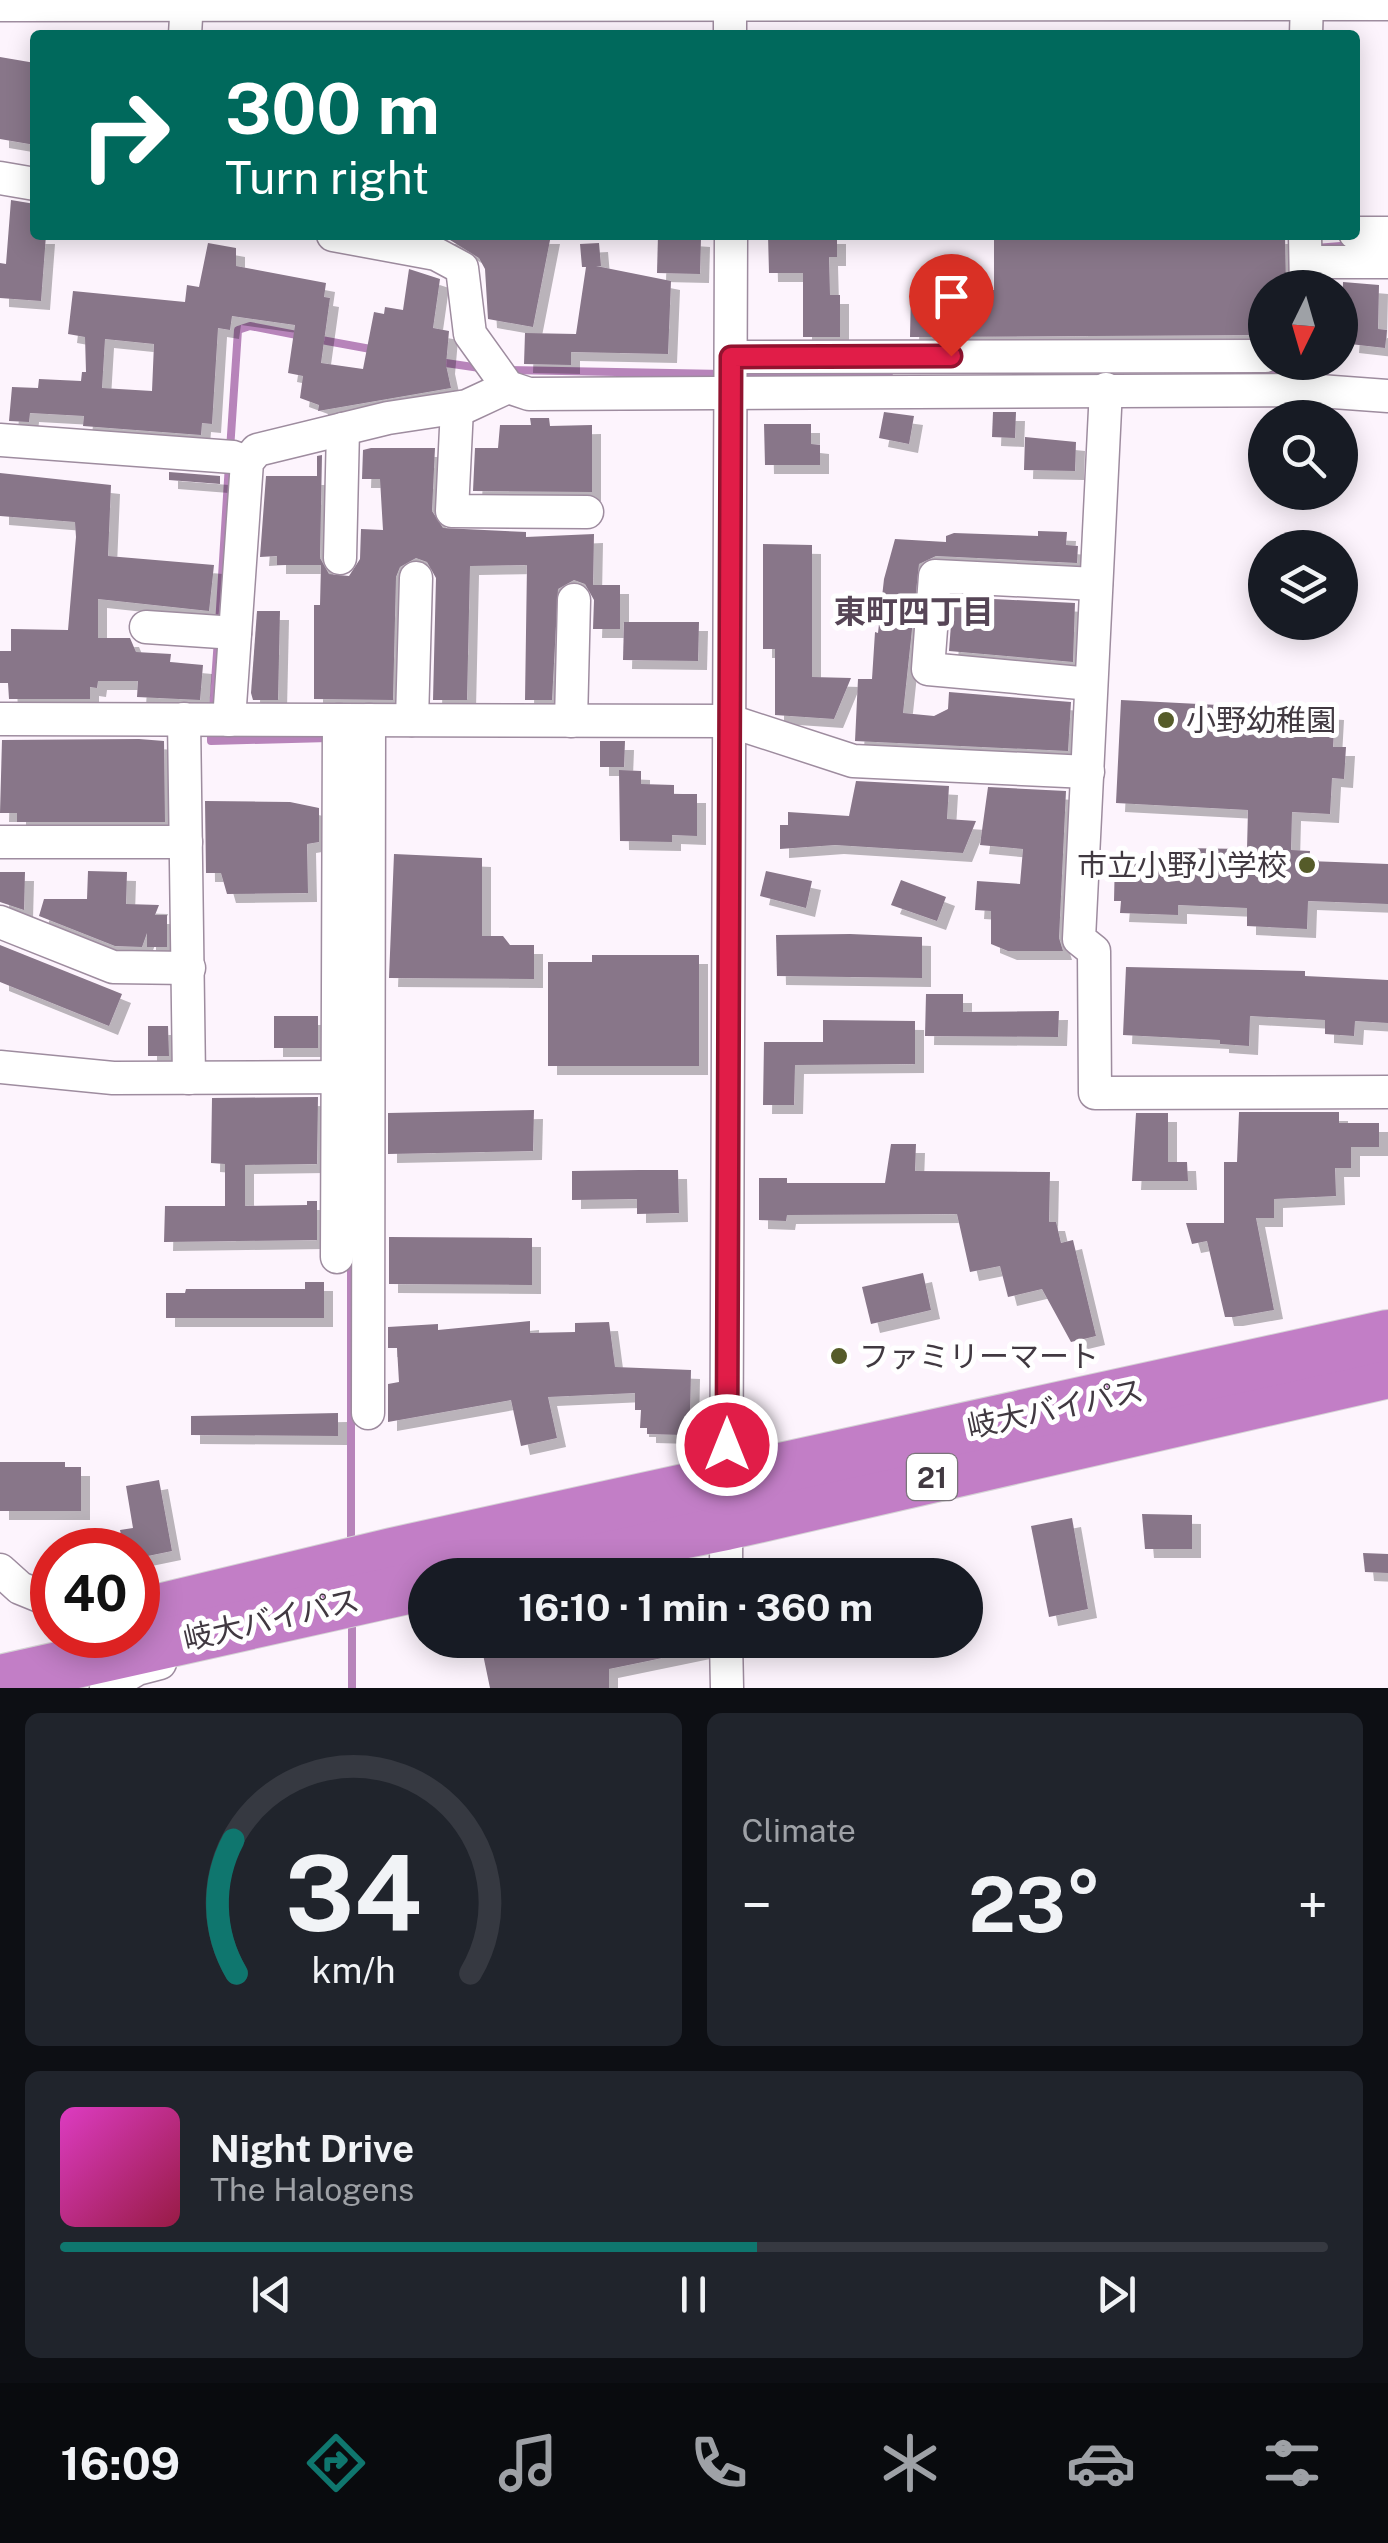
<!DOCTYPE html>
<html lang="en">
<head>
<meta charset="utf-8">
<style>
	:root { --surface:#171b24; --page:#20242c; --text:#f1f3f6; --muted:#9ea1a6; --line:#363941; --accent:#0f766e }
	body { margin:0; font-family:"Public Sans","Noto Sans JP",sans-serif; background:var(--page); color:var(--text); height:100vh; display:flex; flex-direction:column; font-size:38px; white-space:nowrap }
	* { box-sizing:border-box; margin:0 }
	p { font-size:32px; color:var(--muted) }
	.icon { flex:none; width:55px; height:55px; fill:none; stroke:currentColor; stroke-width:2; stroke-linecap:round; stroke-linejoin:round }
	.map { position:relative; height:1688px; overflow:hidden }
	.drawer { display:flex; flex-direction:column; gap:25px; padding:25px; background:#0d0f14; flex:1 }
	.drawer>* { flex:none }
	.banner { position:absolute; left:30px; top:30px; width:1330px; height:210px; border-radius:10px; box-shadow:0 5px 25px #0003; background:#00695c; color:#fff; overflow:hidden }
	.needle { width:65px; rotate:185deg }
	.tools { position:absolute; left:1248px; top:270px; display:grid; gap:20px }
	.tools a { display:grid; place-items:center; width:110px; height:110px; border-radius:50%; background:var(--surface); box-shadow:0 5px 25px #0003; font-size:50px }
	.speed { position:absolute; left:30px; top:1528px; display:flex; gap:20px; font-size:50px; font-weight:700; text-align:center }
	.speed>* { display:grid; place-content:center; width:130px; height:130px; border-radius:50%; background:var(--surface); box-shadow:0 5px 25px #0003; line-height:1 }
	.speed .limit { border:15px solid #d22; background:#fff; color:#111 }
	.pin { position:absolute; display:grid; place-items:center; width:85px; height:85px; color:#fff; margin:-102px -42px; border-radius:50% 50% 50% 0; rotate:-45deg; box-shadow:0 0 10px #0007 }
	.pin .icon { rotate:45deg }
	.me { position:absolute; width:110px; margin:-55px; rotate:0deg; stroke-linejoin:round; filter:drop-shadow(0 0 8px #0008) }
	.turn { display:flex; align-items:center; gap:35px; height:210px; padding:0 30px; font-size:45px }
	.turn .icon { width:130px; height:130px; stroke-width:2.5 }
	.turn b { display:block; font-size:70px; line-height:85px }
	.big { font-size:75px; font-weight:700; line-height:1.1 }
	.drawer .widget { flex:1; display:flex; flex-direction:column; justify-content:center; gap:15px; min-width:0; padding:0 35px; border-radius:15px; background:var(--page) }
	.drawer .dial { align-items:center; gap:0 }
	.dial svg { height:260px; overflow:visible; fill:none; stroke:var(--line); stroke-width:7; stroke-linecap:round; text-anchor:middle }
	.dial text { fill:var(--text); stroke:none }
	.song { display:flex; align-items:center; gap:30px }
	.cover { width:120px; height:120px; border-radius:15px; background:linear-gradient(135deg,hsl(310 70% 55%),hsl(340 70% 35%)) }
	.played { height:10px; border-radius:5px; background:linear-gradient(90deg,var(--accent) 55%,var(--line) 55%) }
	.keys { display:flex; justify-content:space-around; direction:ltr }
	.heat { display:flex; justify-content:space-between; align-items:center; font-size:55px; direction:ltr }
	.drawer .tiles { flex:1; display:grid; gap:25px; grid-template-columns:1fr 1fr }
	.widget:last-child { grid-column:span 2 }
	.trip { position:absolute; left:408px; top:1558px; width:575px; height:100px; border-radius:50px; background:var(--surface); box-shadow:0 5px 25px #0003; font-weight:700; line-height:100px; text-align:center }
	.dock { display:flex; height:160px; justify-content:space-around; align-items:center; background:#090b0e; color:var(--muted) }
	.dock .icon { width:70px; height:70px }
	.dock .active { color:var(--accent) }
	.dock b { font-size:45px; color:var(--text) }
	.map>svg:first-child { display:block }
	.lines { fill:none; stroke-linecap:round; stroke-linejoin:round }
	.stream { stroke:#b784ba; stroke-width:8 }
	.building { fill:#887689; fill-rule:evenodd; filter:url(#shadow) }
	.minor-casing { stroke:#9e8c9f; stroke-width:35 }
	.highway-casing { stroke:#d5d3d5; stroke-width:52 }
	.minor { stroke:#fff; stroke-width:32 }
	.highway { stroke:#c27ec6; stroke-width:50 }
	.route-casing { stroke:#92132f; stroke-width:25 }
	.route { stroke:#e11d48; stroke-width:18 }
	.poi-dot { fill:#555b29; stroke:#fff; stroke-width:4 }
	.labels { text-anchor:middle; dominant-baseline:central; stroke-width:10; stroke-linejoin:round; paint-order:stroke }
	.shield { fill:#fff; stroke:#7a747a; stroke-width:2.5 }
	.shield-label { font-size:28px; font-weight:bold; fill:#413941 }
	.poi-label { font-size:30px; fill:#413941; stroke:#fff; text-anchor:start }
	.street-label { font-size:30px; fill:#413941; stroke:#fff }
	.neighbourhood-label { font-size:32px; font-weight:bold; fill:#564556; stroke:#fff }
</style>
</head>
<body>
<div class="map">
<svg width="1388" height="1688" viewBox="0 0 1388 1688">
	<defs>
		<filter id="shadow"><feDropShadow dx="9" dy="9" stdDeviation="0" flood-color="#0004"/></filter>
	</defs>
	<rect width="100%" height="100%" fill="#fdf4fd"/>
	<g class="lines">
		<!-- stream -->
		<g class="stream">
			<path d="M 1316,248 L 1353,245"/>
			<path d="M 316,339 L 376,350"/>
			<path d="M 439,362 L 480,368"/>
			<path d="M 1268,369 L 1319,369 L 1319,362"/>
			<path d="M 508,370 L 724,374"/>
			<path d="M 738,374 L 889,373"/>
			<path d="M 230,450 L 238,330 L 250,326 L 302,336"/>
			<path d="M 219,625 L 229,464"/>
			<path d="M 213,710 L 218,639"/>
			<path d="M 211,729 L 211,741 L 329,738"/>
			<path d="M 351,1258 L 351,1544"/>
			<path d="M 352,1618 L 352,1688"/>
		</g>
	</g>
	<!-- building -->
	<g class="building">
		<path d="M 0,57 L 35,63 L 35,145 L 0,139 Z"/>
		<path d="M 11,200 L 35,204 L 35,235 L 46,235 L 41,301 L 0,298 L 0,263 L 6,264 Z"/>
		<path d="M 442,235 L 551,235 L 533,327 L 488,319 L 485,269 L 479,258 Z"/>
		<path d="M 658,235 L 701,238 L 700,274 L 657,273 Z"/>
		<path d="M 768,235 L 837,235 L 837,257 L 829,257 L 830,295 L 840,295 L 840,337 L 803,337 L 803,273 L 769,273 Z"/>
		<path d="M 994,235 L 1285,235 L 1286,288 L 1265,288 L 1265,335 L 910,337 L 911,290 L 994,290 Z"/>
		<path d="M 208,243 L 236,248 L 236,266 L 326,283 L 324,297 L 330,298 L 321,363 L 363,369 L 374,312 L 384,314 L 385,307 L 403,310 L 409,269 L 440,279 L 433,328 L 449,331 L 446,365 L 451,388 L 318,411 L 319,405 L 300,398 L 303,376 L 288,373 L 295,325 L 232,316 L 230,330 L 218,328 L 212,424 L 202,423 L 201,435 L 83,426 L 84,416 L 30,413 L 29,422 L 9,421 L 12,387 L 38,388 L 39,379 L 81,381 L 82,372 L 86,372 L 85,337 L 68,334 L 73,291 L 185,302 L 187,285 L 199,287 ZM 105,339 L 154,344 L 152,391 L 102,388 Z"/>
		<path d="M 599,243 L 601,266 L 596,266 L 671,281 L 668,354 L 571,352 L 571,365 L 524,364 L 525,333 L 576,334 L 586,267 L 582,267 L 580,244 Z"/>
		<path d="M 1343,282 L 1379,285 L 1378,329 L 1387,330 L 1385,348 L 1350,344 L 1352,319 L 1342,319 Z"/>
		<path d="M 884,412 L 914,416 L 909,444 L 879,438 Z"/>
		<path d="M 993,412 L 1016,412 L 1015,438 L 992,437 Z"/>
		<path d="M 530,418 L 549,418 L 550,426 L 592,425 L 592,492 L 473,491 L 475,448 L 498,448 L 500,425 L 531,425 Z"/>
		<path d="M 764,424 L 811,424 L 811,444 L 820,445 L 820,465 L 765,465 Z"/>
		<path d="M 1025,437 L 1076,442 L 1075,471 L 1024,470 Z"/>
		<path d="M 371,448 L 435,448 L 432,511 L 443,528 L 526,532 L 526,537 L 594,534 L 593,585 L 620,585 L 620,629 L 593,629 L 594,600 L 585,584 L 574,580 L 558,589 L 552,700 L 525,700 L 527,565 L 470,566 L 467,700 L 433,700 L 436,578 L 427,562 L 416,558 L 400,567 L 396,577 L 393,700 L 314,699 L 314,605 L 320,605 L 321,565 L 277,565 L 277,556 L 260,557 L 266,476 L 317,476 L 317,456 L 322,455 L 320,558 L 329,574 L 349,576 L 360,559 L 361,529 L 383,530 L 380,479 L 362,479 L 363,450 Z"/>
		<path d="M 169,472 L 220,476 L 220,484 L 169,480 Z"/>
		<path d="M 0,473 L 111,485 L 108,556 L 214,565 L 209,611 L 98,599 L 98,638 L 130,638 L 136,652 L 171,654 L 170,662 L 203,665 L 200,700 L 137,697 L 138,681 L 98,681 L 97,688 L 90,687 L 90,699 L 9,699 L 8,683 L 0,683 L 0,651 L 11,651 L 11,629 L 68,630 L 76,537 L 75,522 L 0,516 Z"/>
		<path d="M 1038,531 L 1067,532 L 1066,545 L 1078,546 L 1077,563 L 936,556 L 919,564 L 903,713 L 934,716 L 948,709 L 949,692 L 1071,702 L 1068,751 L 855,741 L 858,679 L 872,679 L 875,632 L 878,633 L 884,579 L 895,539 L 946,542 L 946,536 L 954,533 L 1038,536 Z"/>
		<path d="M 763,544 L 812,545 L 812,677 L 851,678 L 834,719 L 775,715 L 775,649 L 763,649 Z"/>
		<path d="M 953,597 L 1075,603 L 1073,662 L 949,651 Z"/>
		<path d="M 257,611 L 280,611 L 278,700 L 253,700 L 251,693 Z"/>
		<path d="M 624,622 L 699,622 L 698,661 L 623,660 Z"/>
		<path d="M 1121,700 L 1335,711 L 1333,747 L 1346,747 L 1344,779 L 1332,778 L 1330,814 L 1292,812 L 1291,850 L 1310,851 L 1309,861 L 1388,864 L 1388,904 L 1308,901 L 1307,929 L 1247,926 L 1247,908 L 1178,905 L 1178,915 L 1120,913 L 1121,901 L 1114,901 L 1115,856 L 1178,859 L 1179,848 L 1247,849 L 1248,810 L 1116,803 Z"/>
		<path d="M 139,739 L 164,741 L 165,822 L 17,822 L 17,813 L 0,813 L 2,740 Z"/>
		<path d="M 600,741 L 625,741 L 624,767 L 600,767 Z"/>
		<path d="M 619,770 L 641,771 L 641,784 L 674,785 L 674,794 L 697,794 L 697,836 L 672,835 L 672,842 L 620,841 Z"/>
		<path d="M 856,781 L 949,786 L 947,819 L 976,821 L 963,853 L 835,845 L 780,849 L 780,825 L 788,825 L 788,812 L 849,816 Z"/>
		<path d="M 988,787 L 1066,791 L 1059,938 L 1063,951 L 1008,951 L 991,944 L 991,911 L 975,910 L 977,881 L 1020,884 L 1023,849 L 980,845 Z"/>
		<path d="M 205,801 L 290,802 L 319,808 L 319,842 L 307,844 L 308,893 L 227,894 L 221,873 L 206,873 Z"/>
		<path d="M 394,854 L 482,858 L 482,936 L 503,936 L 510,945 L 534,945 L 534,979 L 389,978 Z"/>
		<path d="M 88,871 L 127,872 L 126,904 L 159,905 L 155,915 L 167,915 L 167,947 L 147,947 L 147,933 L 142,947 L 115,946 L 39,916 L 44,899 L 87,899 Z"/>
		<path d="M 766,871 L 812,881 L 806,908 L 760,896 Z"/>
		<path d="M 0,872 L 25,872 L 24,910 L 0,902 Z"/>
		<path d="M 901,880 L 946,897 L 937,921 L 891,905 Z"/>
		<path d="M 850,934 L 922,937 L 922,978 L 777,976 L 776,935 Z"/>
		<path d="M 0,945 L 122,994 L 109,1026 L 0,982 Z"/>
		<path d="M 592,955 L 699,955 L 699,1066 L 548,1066 L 548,962 L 592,962 Z"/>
		<path d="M 1126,967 L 1305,971 L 1305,976 L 1388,980 L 1388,1023 L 1355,1021 L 1354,1036 L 1325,1034 L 1325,1020 L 1250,1016 L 1249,1046 L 1220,1044 L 1220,1040 L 1123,1035 Z"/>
		<path d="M 926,994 L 963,994 L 963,1012 L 1059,1011 L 1058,1037 L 925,1036 Z"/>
		<rect x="274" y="1016" width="44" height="32"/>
		<path d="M 823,1020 L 915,1021 L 915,1064 L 795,1065 L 794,1105 L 763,1105 L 764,1042 L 823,1042 Z"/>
		<path d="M 148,1026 L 168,1026 L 169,1056 L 148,1056 Z"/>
		<path d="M 318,1097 L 317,1164 L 245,1165 L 245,1206 L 307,1205 L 307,1201 L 317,1201 L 317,1240 L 164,1242 L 165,1206 L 225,1206 L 225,1164 L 211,1163 L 212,1098 Z"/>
		<path d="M 534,1110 L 533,1151 L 388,1154 L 388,1113 Z"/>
		<path d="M 1239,1112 L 1339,1112 L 1339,1123 L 1379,1123 L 1379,1147 L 1351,1147 L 1351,1168 L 1335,1168 L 1336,1196 L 1274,1199 L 1274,1218 L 1256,1218 L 1274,1310 L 1234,1317 L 1225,1317 L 1207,1241 L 1192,1244 L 1186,1223 L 1224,1223 L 1224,1162 L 1237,1162 Z"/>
		<path d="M 1136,1113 L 1168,1113 L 1168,1162 L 1187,1162 L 1188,1181 L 1132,1181 Z"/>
		<path d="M 891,1144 L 916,1144 L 915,1171 L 1050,1172 L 1049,1222 L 1056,1222 L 1061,1243 L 1073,1240 L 1096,1336 L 1071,1342 L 1042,1289 L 1008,1297 L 1000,1266 L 970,1272 L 957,1214 L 787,1215 L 786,1221 L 759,1220 L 759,1178 L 787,1178 L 787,1183 L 885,1183 Z"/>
		<path d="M 639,1170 L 678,1170 L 679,1213 L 637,1214 L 637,1199 L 572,1200 L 572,1171 Z"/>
		<path d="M 389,1237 L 532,1238 L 532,1285 L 389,1284 Z"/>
		<path d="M 923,1273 L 931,1310 L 871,1324 L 862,1287 Z"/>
		<path d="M 305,1282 L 324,1282 L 324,1318 L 166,1318 L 166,1293 L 185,1293 L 186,1289 L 305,1289 Z"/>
		<path d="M 530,1321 L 530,1333 L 575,1332 L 575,1323 L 609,1322 L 615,1367 L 691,1370 L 690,1416 L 684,1416 L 683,1435 L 647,1434 L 647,1428 L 640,1428 L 641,1410 L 635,1410 L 635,1393 L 548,1397 L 557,1438 L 521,1446 L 511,1400 L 388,1422 L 388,1384 L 399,1382 L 397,1348 L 388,1348 L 388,1327 L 438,1324 L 438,1330 Z"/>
		<path d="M 338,1413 L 338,1436 L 191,1435 L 191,1416 Z"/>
		<path d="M 0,1462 L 65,1462 L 65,1467 L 81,1467 L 81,1511 L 0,1511 Z"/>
		<path d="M 159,1480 L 172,1551 L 138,1558 L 138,1550 L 124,1550 L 120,1530 L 133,1528 L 126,1486 Z"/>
		<path d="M 1142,1514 L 1192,1515 L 1192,1549 L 1145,1549 Z"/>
		<path d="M 1072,1518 L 1088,1609 L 1049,1617 L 1031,1526 Z"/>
		<path d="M 1363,1553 L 1388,1554 L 1388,1573 L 1365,1572 Z"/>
		<path d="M 480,1640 L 535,1640 L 538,1656 L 615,1640 L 706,1640 L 706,1649 L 609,1669 L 609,1688 L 490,1688 Z"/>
	</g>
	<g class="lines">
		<defs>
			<g id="minor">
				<path d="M 730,0 L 730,35"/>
				<path d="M 0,5 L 1388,4"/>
				<path d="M 185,35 L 187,0"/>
				<path d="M 1306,35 L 1307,0"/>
				<path d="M 0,178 L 35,184"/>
				<path d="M 1355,233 L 1388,233"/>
				<path d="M 333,235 L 436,254 L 462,268 L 470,334 L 508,387 L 529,394 L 1306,390 L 1388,396"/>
				<path d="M 1305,235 L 1306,288"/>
				<path d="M 1306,262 L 1388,262"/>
				<path d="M 731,357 L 1265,356"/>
				<path d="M 1106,389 L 1079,939 L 1094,951 L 1095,1093 L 1388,1092"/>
				<path d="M 457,408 L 452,511 L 587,512"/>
				<path d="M 0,440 L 233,457 L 247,462"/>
				<path d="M 340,558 L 343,429"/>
				<path d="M 146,627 L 235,633"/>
				<path d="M 1091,684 L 928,669 L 935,576 L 1096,584"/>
				<path d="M 0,719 L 730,721 L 853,761 L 1088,772"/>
				<path d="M 184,719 L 189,1078"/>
				<path d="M 229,720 L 247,462 L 257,450 L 388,418 L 467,406 L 508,387"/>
				<path d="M 412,720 L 416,578"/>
				<path d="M 571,721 L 574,600"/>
				<path d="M 0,842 L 186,842"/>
				<path d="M 0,922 L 113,967 L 189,968"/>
				<path d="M 0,1067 L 113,1078 L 354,1077"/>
				<path d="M 337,1257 L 339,720"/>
				<path d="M 368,1413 L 369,720"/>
				<path d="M 0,1570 L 20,1588 L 52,1601"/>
				<path d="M 726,1575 L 731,235"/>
				<path d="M 726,1640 L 727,1688"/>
				<path d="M 106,1688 L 137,1669 L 160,1663"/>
			</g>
			<g id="highway">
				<path d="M 475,1575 L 726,1525 L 1388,1373"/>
				<path d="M 138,1614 L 392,1553 L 1388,1335"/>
				<path d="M 0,1680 L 425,1585"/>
			</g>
		</defs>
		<!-- minor casing -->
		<use href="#minor" class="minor-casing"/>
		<!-- highway casing -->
		<use href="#highway" class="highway-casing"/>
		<!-- minor -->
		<use href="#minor" class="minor"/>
		<!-- highway -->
		<use href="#highway" class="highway"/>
	</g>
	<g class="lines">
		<defs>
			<path id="route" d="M 727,1445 L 731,357 L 951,356"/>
		</defs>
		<!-- route casing -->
		<use href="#route" class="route-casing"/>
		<!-- route -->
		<use href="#route" class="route"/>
	</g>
	<!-- markers -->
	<g class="poi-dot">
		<circle cx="1166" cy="720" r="10"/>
		<circle cx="1307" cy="865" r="10"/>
		<circle cx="839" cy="1356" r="10"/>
	</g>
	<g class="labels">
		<!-- shield labels -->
		<rect class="shield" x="907" y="1454" width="50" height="46" rx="8"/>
		<g class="shield-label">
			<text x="932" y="1477">21</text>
		</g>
		<!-- poi labels -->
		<g class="poi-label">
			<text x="1186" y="720">小野幼稚園</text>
			<text x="1287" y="865" text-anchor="end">市立小野小学校</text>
			<text x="859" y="1356">ファミリーマート</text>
		</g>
		<!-- street labels -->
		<g class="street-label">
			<text transform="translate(1055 1408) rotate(-12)">岐大バイパス</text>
			<text transform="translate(271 1619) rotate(-13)">岐大バイパス</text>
		</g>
		<!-- neighbourhood labels -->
		<g class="neighbourhood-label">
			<text x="914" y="611">東町四丁目</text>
		</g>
	</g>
</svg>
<div class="tools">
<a><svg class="needle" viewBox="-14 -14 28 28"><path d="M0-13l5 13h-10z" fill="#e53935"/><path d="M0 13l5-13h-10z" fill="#9ea1a6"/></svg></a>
<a><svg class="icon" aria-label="search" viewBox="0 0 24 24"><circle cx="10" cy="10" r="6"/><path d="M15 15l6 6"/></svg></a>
<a><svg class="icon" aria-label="layers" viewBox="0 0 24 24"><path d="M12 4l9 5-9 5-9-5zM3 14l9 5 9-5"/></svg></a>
</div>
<div class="speed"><div class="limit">40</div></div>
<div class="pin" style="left:951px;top:356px;background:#d93025"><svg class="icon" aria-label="arrive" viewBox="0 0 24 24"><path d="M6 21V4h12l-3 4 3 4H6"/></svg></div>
<svg class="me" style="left:727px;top:1445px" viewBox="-20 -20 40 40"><circle r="17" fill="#e11d48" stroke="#fff" stroke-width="3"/><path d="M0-11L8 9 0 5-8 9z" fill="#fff"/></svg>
<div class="trip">16:10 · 1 min · 360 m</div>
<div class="banner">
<div class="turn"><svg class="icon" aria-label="right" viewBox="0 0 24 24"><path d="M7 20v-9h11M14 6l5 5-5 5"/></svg><div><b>300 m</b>Turn right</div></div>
</div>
</div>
<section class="drawer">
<div class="tiles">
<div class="widget dial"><svg viewBox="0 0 100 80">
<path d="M14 69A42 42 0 1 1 86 69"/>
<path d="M14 69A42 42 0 0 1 13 28" stroke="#0f766e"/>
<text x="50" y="56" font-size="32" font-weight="700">34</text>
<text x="50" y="72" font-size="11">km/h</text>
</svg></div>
<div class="widget"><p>Climate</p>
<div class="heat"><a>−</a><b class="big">23°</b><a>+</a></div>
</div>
<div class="widget">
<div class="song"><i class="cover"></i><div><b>Night Drive</b><p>The Halogens</p></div></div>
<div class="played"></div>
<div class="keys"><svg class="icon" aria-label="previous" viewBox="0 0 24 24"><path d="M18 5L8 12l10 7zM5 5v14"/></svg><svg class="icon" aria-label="pause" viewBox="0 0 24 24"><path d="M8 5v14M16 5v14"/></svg><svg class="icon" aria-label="next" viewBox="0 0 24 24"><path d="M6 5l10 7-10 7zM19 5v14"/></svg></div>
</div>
</div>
</section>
<nav class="dock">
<b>16:09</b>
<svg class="icon active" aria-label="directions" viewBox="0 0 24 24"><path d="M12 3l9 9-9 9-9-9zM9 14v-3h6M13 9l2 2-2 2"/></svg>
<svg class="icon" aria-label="music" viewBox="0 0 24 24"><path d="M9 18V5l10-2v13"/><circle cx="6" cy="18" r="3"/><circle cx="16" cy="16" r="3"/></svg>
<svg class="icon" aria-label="phone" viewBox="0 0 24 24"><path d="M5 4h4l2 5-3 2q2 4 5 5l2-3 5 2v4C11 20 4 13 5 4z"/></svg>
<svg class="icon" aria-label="climate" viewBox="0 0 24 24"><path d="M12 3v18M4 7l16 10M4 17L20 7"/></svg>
<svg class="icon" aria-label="car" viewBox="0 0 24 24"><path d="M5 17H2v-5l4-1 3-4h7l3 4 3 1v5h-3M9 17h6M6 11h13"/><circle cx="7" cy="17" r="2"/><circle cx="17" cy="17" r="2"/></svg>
<svg class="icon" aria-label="filters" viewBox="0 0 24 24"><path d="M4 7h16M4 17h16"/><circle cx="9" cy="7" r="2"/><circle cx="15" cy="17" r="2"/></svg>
</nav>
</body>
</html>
